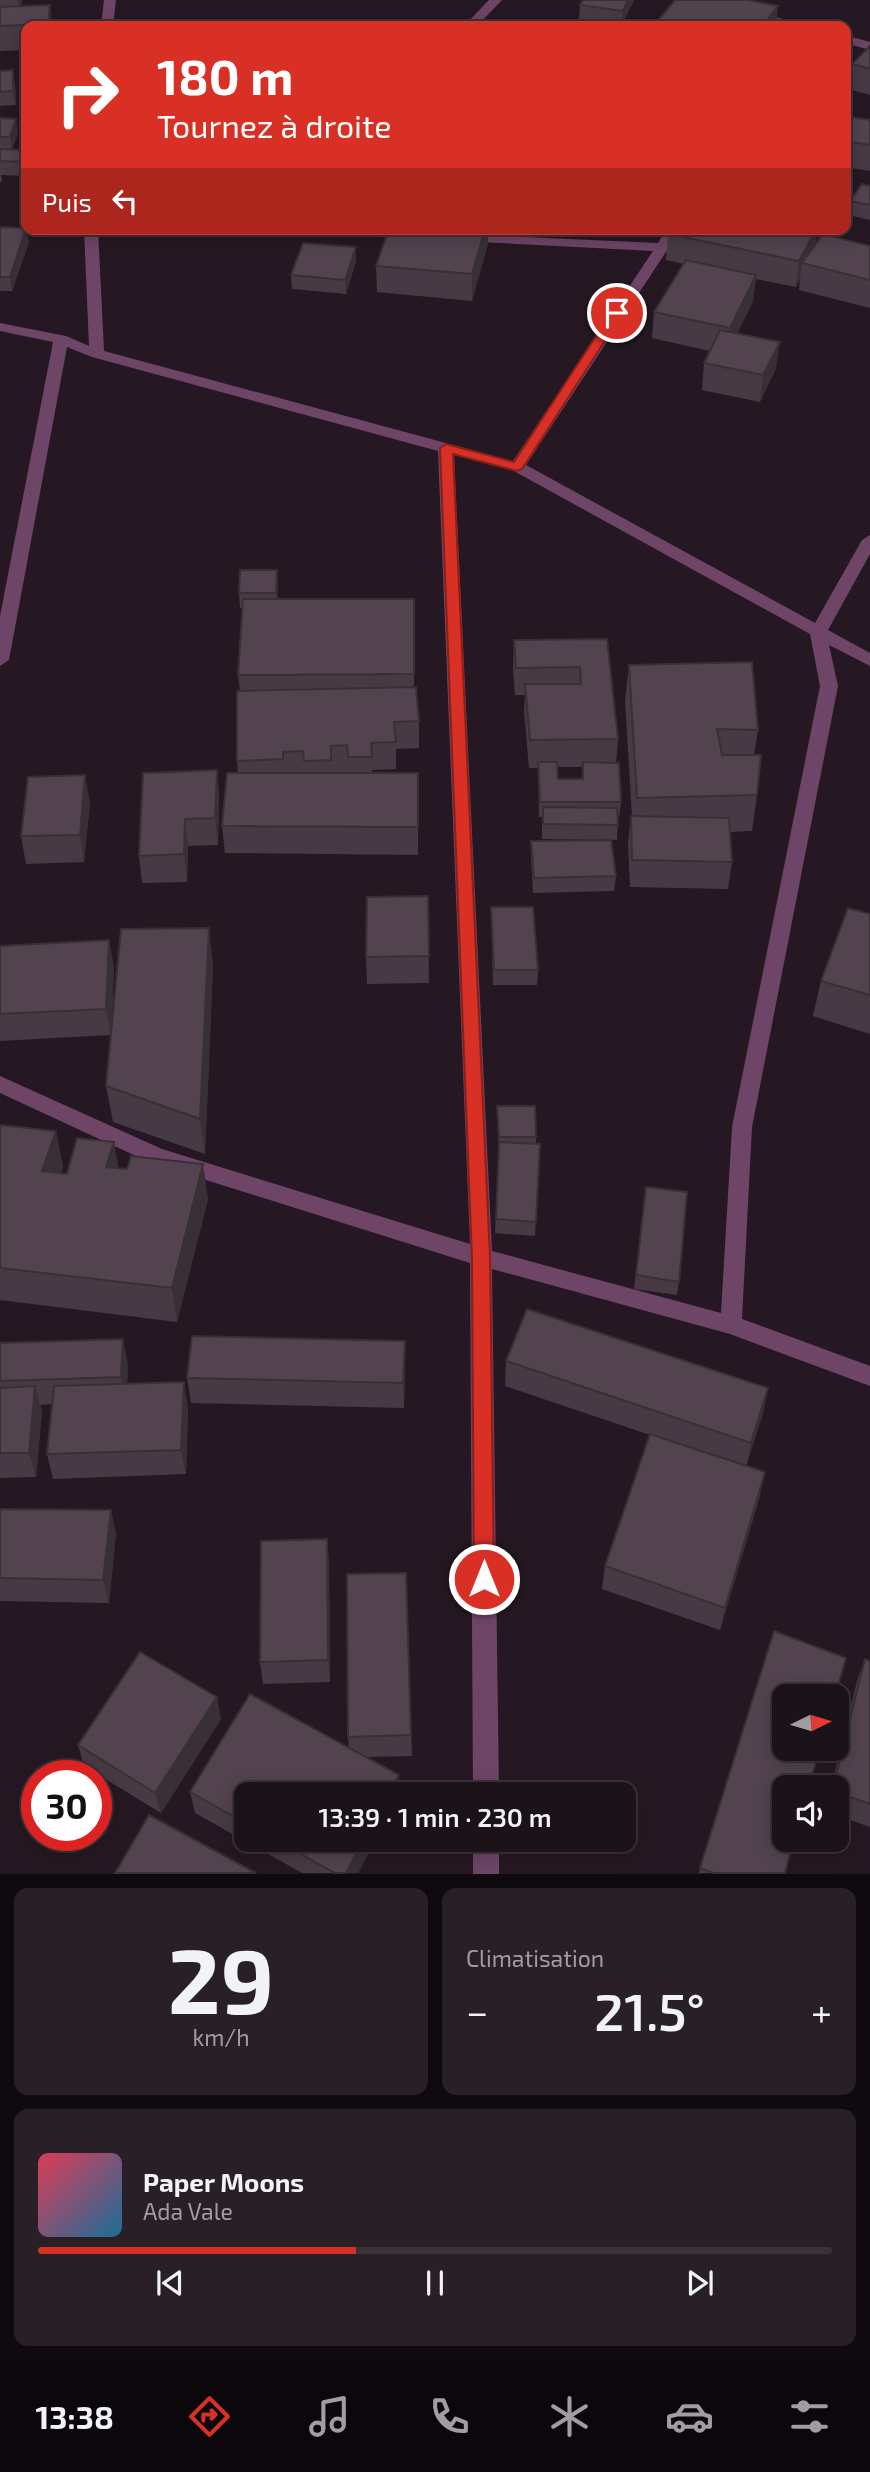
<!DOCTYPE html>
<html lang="fr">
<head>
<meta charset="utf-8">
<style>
	:root { --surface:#1c121a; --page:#292027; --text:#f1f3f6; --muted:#a09ea2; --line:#3a3239; --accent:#d93025 }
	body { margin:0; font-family:"Exo 2",sans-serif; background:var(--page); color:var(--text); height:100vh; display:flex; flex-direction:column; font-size:26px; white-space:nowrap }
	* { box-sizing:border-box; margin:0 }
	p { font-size:23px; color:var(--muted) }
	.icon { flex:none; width:38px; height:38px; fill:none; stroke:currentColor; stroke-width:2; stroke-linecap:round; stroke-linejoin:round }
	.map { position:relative; height:1874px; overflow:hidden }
	.sheet { display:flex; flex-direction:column; gap:14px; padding:14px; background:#0f0a0e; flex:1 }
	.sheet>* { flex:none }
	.top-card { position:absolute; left:21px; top:21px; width:830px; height:214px; border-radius:14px; box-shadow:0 4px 18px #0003,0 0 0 2px var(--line); background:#d93025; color:#fff; overflow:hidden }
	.needle { width:46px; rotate:85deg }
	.tools { position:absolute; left:772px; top:1684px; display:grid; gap:14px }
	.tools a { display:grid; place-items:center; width:77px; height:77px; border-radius:14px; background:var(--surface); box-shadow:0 4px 18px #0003,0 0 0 2px var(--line); font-size:35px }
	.speed { position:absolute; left:21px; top:1760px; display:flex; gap:14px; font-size:35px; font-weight:700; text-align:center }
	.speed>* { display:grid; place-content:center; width:91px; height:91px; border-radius:50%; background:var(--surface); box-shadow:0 4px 18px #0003,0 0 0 2px var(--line); line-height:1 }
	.speed .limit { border:10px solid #d22; background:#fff; color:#111 }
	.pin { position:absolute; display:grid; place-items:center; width:60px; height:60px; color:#fff; margin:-30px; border:4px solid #fff; border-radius:50%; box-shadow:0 2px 7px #0007 }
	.me { position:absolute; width:77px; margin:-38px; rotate:0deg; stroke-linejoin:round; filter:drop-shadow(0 0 5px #0008) }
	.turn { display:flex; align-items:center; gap:24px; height:147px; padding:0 21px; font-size:32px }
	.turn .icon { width:91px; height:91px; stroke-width:2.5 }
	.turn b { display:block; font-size:49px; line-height:60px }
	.then { display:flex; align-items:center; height:66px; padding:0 21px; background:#0003; gap:14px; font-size:26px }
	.big { font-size:52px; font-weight:600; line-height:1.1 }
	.sheet .tile { flex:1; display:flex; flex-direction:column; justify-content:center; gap:10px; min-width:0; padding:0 24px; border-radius:14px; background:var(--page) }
	.sheet .dial { align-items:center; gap:0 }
	.dial b { font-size:91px; line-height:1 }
	.song { display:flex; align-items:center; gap:21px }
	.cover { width:84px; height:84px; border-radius:10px; background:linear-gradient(135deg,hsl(350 70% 55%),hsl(200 70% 35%)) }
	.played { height:7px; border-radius:4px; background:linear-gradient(90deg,var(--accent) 40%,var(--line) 40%) }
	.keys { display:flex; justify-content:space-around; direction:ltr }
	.heat { display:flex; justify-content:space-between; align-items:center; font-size:38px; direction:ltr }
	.sheet .tiles { flex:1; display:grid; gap:14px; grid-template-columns:1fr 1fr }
	.tile:last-child { grid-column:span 2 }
	.trip { position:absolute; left:234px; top:1782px; width:402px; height:70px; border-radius:14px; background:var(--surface); box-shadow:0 4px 18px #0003,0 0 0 2px var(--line); font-weight:600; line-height:70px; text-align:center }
	.tabs { display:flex; height:112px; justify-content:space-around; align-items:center; background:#0b070a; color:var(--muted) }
	.tabs .icon { width:49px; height:49px }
	.tabs .current { color:var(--accent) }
	.tabs b { font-size:32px; color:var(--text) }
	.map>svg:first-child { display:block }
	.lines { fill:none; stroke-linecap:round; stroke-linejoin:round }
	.minor { fill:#6e4567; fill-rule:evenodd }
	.wall { fill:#473a44; fill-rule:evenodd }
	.shaded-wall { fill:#392f37 }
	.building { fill:#52434f; stroke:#392f37; stroke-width:2 }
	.route { fill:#d93025; stroke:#8d1f18; stroke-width:2 }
</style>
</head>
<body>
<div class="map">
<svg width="870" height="1874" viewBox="0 0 870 1874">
	<rect width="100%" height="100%" fill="#251822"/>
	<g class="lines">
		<!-- minor -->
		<g class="minor">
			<path d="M 104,0 L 116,0 L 113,26 L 101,26 Z"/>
			<path d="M 489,0 L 502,0 L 477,26 L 464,26 Z"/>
			<path d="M 751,11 L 799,23 L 801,26 L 782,26 L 747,18 L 745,15 Z"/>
			<path d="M 845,35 L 870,42 L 870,50 L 845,43 Z"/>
			<path d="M 84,229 L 98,229 L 104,351 L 513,461 L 653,251 L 462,241 L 457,240 L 457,234 L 658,243 L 667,229 L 681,229 L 526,465 L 815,623 L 862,540 L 870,535 L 870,554 L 828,630 L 870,653 L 870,666 L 829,645 L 838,686 L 752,1127 L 742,1319 L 870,1366 L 870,1386 L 730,1334 L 492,1269 L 499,1794 L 473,1794 L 470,1263 L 149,1162 L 0,1093 L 0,1076 L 162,1149 L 470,1244 L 438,451 L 92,357 L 67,347 L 9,660 L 0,666 L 0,616 L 53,342 L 0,331 L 0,323 L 66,336 L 89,346 ZM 454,455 L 512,470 L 810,634 L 820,686 L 732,1127 L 721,1313 L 492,1251 Z"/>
			<path d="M 301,229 C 322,229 409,225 421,235 L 414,239 L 308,233 Z"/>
			<rect x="473" y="1839" width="26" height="35"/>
		</g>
	</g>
	<!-- wall -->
	<g class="wall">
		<path d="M 0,0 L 22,0 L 21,7 L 52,26 L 26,26 L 26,50 L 0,51 Z"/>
		<path d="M 634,0 L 622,24 L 579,19 L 580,5 Z"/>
		<path d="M 870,46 L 870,95 L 848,89 L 852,64 Z"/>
		<path d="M 0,71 L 15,84 L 16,105 L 0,106 Z"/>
		<path d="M 845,116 L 870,120 L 870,171 L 845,167 Z"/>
		<path d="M 0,118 L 18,133 L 12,149 L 26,150 L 26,176 L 1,175 L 2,180 L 0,183 Z"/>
		<path d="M 870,186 L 870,220 L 848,215 L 850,201 Z"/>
		<path d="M 0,227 L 29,242 L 12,291 L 0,291 Z"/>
		<path d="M 389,229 L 488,229 L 488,243 L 472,301 L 377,292 L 376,266 Z"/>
		<path d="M 668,234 L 870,246 L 870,308 L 799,290 L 800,278 L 796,287 L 756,279 L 753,301 L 737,333 L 776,368 L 760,402 L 702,390 L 704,363 L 710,351 L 652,338 L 654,312 L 684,264 L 666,260 Z"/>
		<path d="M 356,261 L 346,294 L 292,289 L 291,275 Z"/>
		<path d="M 277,570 L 277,599 L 414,599 L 414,687 L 419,721 L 419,748 L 396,749 L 396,769 L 372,770 L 372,773 L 418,773 L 418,855 L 225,853 L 222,826 L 238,773 L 237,761 L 240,691 L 238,675 L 243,608 L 240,608 L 239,593 Z"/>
		<path d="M 607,639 L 618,739 L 616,763 L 621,802 L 619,817 L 618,817 L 617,840 L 542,839 L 542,817 L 539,817 L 538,768 L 529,768 L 524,711 L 525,695 L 515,695 L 513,668 L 514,640 ZM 557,767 L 582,767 L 582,779 L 558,779 Z"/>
		<path d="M 629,665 L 758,730 L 754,755 L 757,795 L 752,831 L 730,832 L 732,862 L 728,889 L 630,887 L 628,843 L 631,816 L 632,816 L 625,701 Z"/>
		<path d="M 217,770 L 219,797 L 218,845 L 188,846 L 187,882 L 142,883 L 139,856 Z"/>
		<path d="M 90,802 L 84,862 L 26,864 L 21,836 Z"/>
		<path d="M 531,841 L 616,876 L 614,891 L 533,893 L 531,856 Z"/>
		<path d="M 428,896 L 429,983 L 367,984 L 366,957 Z"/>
		<path d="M 491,907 L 538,970 L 537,985 L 493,985 Z"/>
		<path d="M 870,914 L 870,1034 L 813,1016 L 821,981 Z"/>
		<path d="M 0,946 L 114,967 L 111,1035 L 0,1041 Z"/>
		<path d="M 213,964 L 205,1154 L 113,1122 L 106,1086 Z"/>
		<path d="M 497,1106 L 536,1137 L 536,1144 L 540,1144 L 535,1236 L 495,1233 L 499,1151 L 497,1121 Z"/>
		<path d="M 0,1125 L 63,1166 L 61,1173 L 67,1174 L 119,1168 L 208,1199 L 177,1322 L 0,1300 Z"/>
		<path d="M 644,1201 L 679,1282 L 677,1295 L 634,1289 Z"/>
		<path d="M 0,1343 L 128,1364 L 127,1384 L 188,1407 L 186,1474 L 53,1479 L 47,1454 L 52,1404 L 40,1405 L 42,1411 L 36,1477 L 0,1478 Z"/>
		<path d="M 506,1361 L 768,1388 L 763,1413 L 746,1466 L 760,1496 L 720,1630 L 602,1589 L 605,1566 L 650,1435 L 505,1386 Z"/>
		<path d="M 405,1366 L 404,1408 L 191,1403 L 187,1378 Z"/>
		<path d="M 0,1509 L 116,1533 L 109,1603 L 0,1601 Z"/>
		<path d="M 327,1539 L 329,1563 L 330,1682 L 263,1684 L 260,1662 Z"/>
		<path d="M 406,1573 L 412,1756 L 366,1757 L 399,1775 L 400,1794 L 247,1794 L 247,1839 L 376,1839 L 358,1873 L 302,1873 L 195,1813 L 190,1792 L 349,1748 L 348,1737 Z"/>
		<path d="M 865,1659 L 870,1661 L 870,1827 L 836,1815 L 836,1787 L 831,1787 L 857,1681 Z"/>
		<path d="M 221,1719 L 161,1813 L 84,1766 L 78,1745 Z"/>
		<path d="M 700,1868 L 785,1873 L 699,1873 Z"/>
	</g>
	<!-- shaded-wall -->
	<g class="shaded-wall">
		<path d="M 18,0 L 22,0 L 20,12 Z"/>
		<path d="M 628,0 L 634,0 L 622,24 L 623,11 Z"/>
		<path d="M 50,5 L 52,26 L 49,26 L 48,24 Z"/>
		<path d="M 778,6 L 776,26 L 763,26 Z"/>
		<path d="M 13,70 L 15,84 L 16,105 L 13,91 Z"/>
		<path d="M 16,119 L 18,133 L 12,151 L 10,137 Z"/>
		<path d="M 26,229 L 29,242 L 12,291 L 10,277 Z"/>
		<path d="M 485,229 L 488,229 L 488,243 L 472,301 L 472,274 Z"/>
		<path d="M 816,229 L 818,229 L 815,249 L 802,263 L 800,278 L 796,287 L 799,261 Z"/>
		<path d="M 356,247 L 356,261 L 346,294 L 345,280 Z"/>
		<path d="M 756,275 L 753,301 L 727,355 L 730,328 Z"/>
		<path d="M 780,342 L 776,368 L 760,402 L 763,375 Z"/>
		<path d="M 277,570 L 278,585 L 277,607 L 276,593 Z"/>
		<path d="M 217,770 L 219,797 L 218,845 L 215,818 Z"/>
		<path d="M 85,775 L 90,802 L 84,862 L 80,835 Z"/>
		<path d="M 185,819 L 188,846 L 187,882 L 184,854 Z"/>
		<path d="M 209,928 L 213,964 L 205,1154 L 200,1119 Z"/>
		<path d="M 109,940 L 114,967 L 111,1035 L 106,1009 Z"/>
		<path d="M 56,1131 L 63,1166 L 50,1206 L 42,1171 Z"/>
		<path d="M 114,1142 L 120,1177 L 106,1167 Z"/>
		<path d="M 203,1164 L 208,1199 L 177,1322 L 172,1288 Z"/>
		<path d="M 123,1339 L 128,1364 L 126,1402 L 121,1377 Z"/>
		<path d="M 405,1341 L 405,1366 L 404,1408 L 403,1383 Z"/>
		<path d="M 184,1382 L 188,1407 L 186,1474 L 181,1450 Z"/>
		<path d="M 35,1386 L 42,1411 L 36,1477 L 29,1453 Z"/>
		<path d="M 768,1388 L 763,1413 L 746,1467 L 751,1443 Z"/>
		<path d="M 765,1472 L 760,1496 L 720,1630 L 725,1608 Z"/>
		<path d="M 111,1510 L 116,1533 L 109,1603 L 103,1580 Z"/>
		<path d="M 327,1539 L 329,1563 L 330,1682 L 328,1660 Z"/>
		<path d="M 217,1697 L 221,1719 L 161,1813 L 155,1793 Z"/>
		<path d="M 399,1775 L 400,1794 L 389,1794 Z"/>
		<path d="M 364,1839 L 376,1839 L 358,1873 L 346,1873 Z"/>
	</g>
	<!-- building -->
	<g class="building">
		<path d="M 583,0 L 628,0 L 623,11 L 580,5 Z"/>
		<path d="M 675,0 L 748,0 L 778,6 L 763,26 L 661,26 L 654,25 Z"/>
		<path d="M 50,5 L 48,24 L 0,26 L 0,7 Z"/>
		<path d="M 870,46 L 870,69 L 852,64 Z"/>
		<path d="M 13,70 L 13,91 L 0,92 L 0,71 Z"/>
		<path d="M 845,116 L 870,120 L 870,145 L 845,141 Z"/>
		<path d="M 0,118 L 16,119 L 10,137 L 0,137 Z"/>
		<path d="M 0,149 L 26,150 L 26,162 L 0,161 Z"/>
		<path d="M 862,184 L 870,186 L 870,205 L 850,201 Z"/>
		<path d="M 0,227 L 26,228 L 10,277 L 0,277 Z"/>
		<path d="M 389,229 L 485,229 L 472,274 L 376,266 Z"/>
		<path d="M 671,229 L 816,229 L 799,261 L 668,234 Z"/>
		<path d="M 823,234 L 870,246 L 870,280 L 802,263 Z"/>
		<path d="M 303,243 L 356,247 L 345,280 L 291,275 Z"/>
		<path d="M 686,260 L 756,275 L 730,328 L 654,312 Z"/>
		<path d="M 720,330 L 780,342 L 763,375 L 704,363 Z"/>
		<path d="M 240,570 L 277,570 L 276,593 L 239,593 Z"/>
		<path d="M 243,599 L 414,599 L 414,674 L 238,675 Z"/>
		<path d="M 607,639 L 618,739 L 530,740 L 525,684 L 581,684 L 580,667 L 516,668 L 514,640 Z"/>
		<path d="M 752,662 L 758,730 L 717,729 L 722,755 L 761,755 L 757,795 L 637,798 L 629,665 Z"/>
		<path d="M 416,687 L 419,721 L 394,722 L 396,742 L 371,743 L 372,757 L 348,757 L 347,745 L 331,746 L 331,760 L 304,761 L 303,751 L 283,752 L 283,759 L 237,761 L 237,691 Z"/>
		<path d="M 538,762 L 557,762 L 558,779 L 583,779 L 583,762 L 619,763 L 621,802 L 540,802 Z"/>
		<path d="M 217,770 L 215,818 L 185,819 L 184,854 L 139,856 L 143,773 Z"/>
		<path d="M 227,773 L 418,773 L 418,827 L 222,826 Z"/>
		<path d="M 85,775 L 80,835 L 21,836 L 28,777 Z"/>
		<path d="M 543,807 L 617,808 L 618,825 L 543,824 Z"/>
		<path d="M 631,816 L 729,818 L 732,862 L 632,860 Z"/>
		<path d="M 611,840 L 616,876 L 534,878 L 531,841 Z"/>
		<path d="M 428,896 L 429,956 L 366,957 L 367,897 Z"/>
		<path d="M 491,907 L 533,907 L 538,970 L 494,970 Z"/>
		<path d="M 848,908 L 870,914 L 870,995 L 821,981 Z"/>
		<path d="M 209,928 L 200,1119 L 106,1086 L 121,929 Z"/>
		<path d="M 109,940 L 106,1009 L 0,1014 L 0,946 Z"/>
		<path d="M 497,1106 L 535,1106 L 536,1137 L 499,1137 Z"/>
		<path d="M 0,1125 L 56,1131 L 42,1171 L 67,1174 L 77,1138 L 114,1142 L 106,1167 L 127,1169 L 131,1156 L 203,1164 L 172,1288 L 0,1268 Z"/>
		<path d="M 499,1142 L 540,1144 L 536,1222 L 496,1219 Z"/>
		<path d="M 646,1187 L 687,1192 L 679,1282 L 636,1275 Z"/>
		<path d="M 527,1309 L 768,1388 L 751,1443 L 506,1361 Z"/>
		<path d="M 192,1336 L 405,1341 L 403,1383 L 187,1378 Z"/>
		<path d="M 123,1339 L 121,1377 L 0,1381 L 0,1343 Z"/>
		<path d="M 184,1382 L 181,1450 L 47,1454 L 54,1386 Z"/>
		<path d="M 35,1386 L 29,1453 L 0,1453 L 0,1388 Z"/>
		<path d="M 650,1434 L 765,1472 L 725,1608 L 605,1566 Z"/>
		<path d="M 0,1509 L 111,1510 L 103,1580 L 0,1578 Z"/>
		<path d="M 327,1539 L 328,1660 L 260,1662 L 261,1541 Z"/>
		<path d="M 406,1573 L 411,1735 L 348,1737 L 347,1574 Z"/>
		<path d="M 774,1631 L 846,1658 L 835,1696 L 784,1696 L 784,1748 L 820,1748 L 809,1787 L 784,1787 L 784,1839 L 794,1839 L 785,1873 L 714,1873 L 700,1868 Z"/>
		<path d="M 140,1652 L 217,1697 L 155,1793 L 78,1745 Z"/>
		<path d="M 865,1659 L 870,1661 L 870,1804 L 836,1792 L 836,1787 L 833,1787 Z"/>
		<path d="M 250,1694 L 399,1775 L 389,1794 L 247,1794 L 247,1824 L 190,1792 Z"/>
		<path d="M 149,1815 L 256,1873 L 115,1873 Z"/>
		<path d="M 274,1839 L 364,1839 L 346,1873 L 335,1873 Z"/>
	</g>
	<!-- route -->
	<path class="route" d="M 617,310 L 623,313 L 522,469 L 517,471 L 453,454 L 490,1257 L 494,1579 L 491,1586 L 484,1589 L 477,1586 L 474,1579 L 472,1257 L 440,448 L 446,444 L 514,462 L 611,313 Z"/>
</svg>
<div class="tools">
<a><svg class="needle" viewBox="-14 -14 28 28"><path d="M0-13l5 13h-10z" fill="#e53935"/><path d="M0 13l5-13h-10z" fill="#a09ea2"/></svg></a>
<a><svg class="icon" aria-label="sound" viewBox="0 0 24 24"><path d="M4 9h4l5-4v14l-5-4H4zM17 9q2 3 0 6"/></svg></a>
</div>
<div class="speed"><div class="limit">30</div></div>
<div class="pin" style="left:617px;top:313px;background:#d93025"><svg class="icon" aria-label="arrive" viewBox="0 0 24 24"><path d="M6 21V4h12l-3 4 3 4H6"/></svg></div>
<svg class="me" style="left:484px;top:1579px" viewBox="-20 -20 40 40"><circle r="17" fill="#d93025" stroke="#fff" stroke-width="3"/><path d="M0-11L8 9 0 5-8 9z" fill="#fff"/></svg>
<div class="trip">13:39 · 1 min · 230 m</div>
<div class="top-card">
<div class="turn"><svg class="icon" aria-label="right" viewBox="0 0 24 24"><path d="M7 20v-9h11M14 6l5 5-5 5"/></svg><div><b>180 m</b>Tournez à droite</div></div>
<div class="then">Puis<svg class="icon" aria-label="left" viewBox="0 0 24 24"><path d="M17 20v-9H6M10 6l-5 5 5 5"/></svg></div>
</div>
</div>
<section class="sheet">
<div class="tiles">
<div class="tile dial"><b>29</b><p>km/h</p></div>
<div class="tile"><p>Climatisation</p>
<div class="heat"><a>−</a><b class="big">21.5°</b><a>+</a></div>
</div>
<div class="tile">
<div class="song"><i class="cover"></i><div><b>Paper Moons</b><p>Ada Vale</p></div></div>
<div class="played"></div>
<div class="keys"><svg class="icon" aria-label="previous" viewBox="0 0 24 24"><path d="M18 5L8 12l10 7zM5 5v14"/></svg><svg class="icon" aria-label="pause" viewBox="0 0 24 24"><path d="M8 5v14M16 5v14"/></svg><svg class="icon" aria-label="next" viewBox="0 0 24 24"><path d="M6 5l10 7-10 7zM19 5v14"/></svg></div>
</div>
</div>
</section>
<nav class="tabs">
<b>13:38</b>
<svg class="icon current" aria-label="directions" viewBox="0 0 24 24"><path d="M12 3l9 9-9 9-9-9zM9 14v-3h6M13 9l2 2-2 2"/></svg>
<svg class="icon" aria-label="music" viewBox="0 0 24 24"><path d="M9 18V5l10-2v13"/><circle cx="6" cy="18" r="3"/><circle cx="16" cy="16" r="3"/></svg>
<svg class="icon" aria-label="phone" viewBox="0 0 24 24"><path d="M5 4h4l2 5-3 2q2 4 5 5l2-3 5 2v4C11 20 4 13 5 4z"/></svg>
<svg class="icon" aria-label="climate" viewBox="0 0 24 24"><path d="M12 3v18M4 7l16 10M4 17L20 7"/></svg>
<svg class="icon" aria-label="car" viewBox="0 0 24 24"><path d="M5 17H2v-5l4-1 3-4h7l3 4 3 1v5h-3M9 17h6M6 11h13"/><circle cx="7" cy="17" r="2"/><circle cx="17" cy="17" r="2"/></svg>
<svg class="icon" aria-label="filters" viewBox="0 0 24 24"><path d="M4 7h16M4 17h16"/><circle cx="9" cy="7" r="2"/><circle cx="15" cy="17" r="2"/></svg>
</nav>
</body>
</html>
